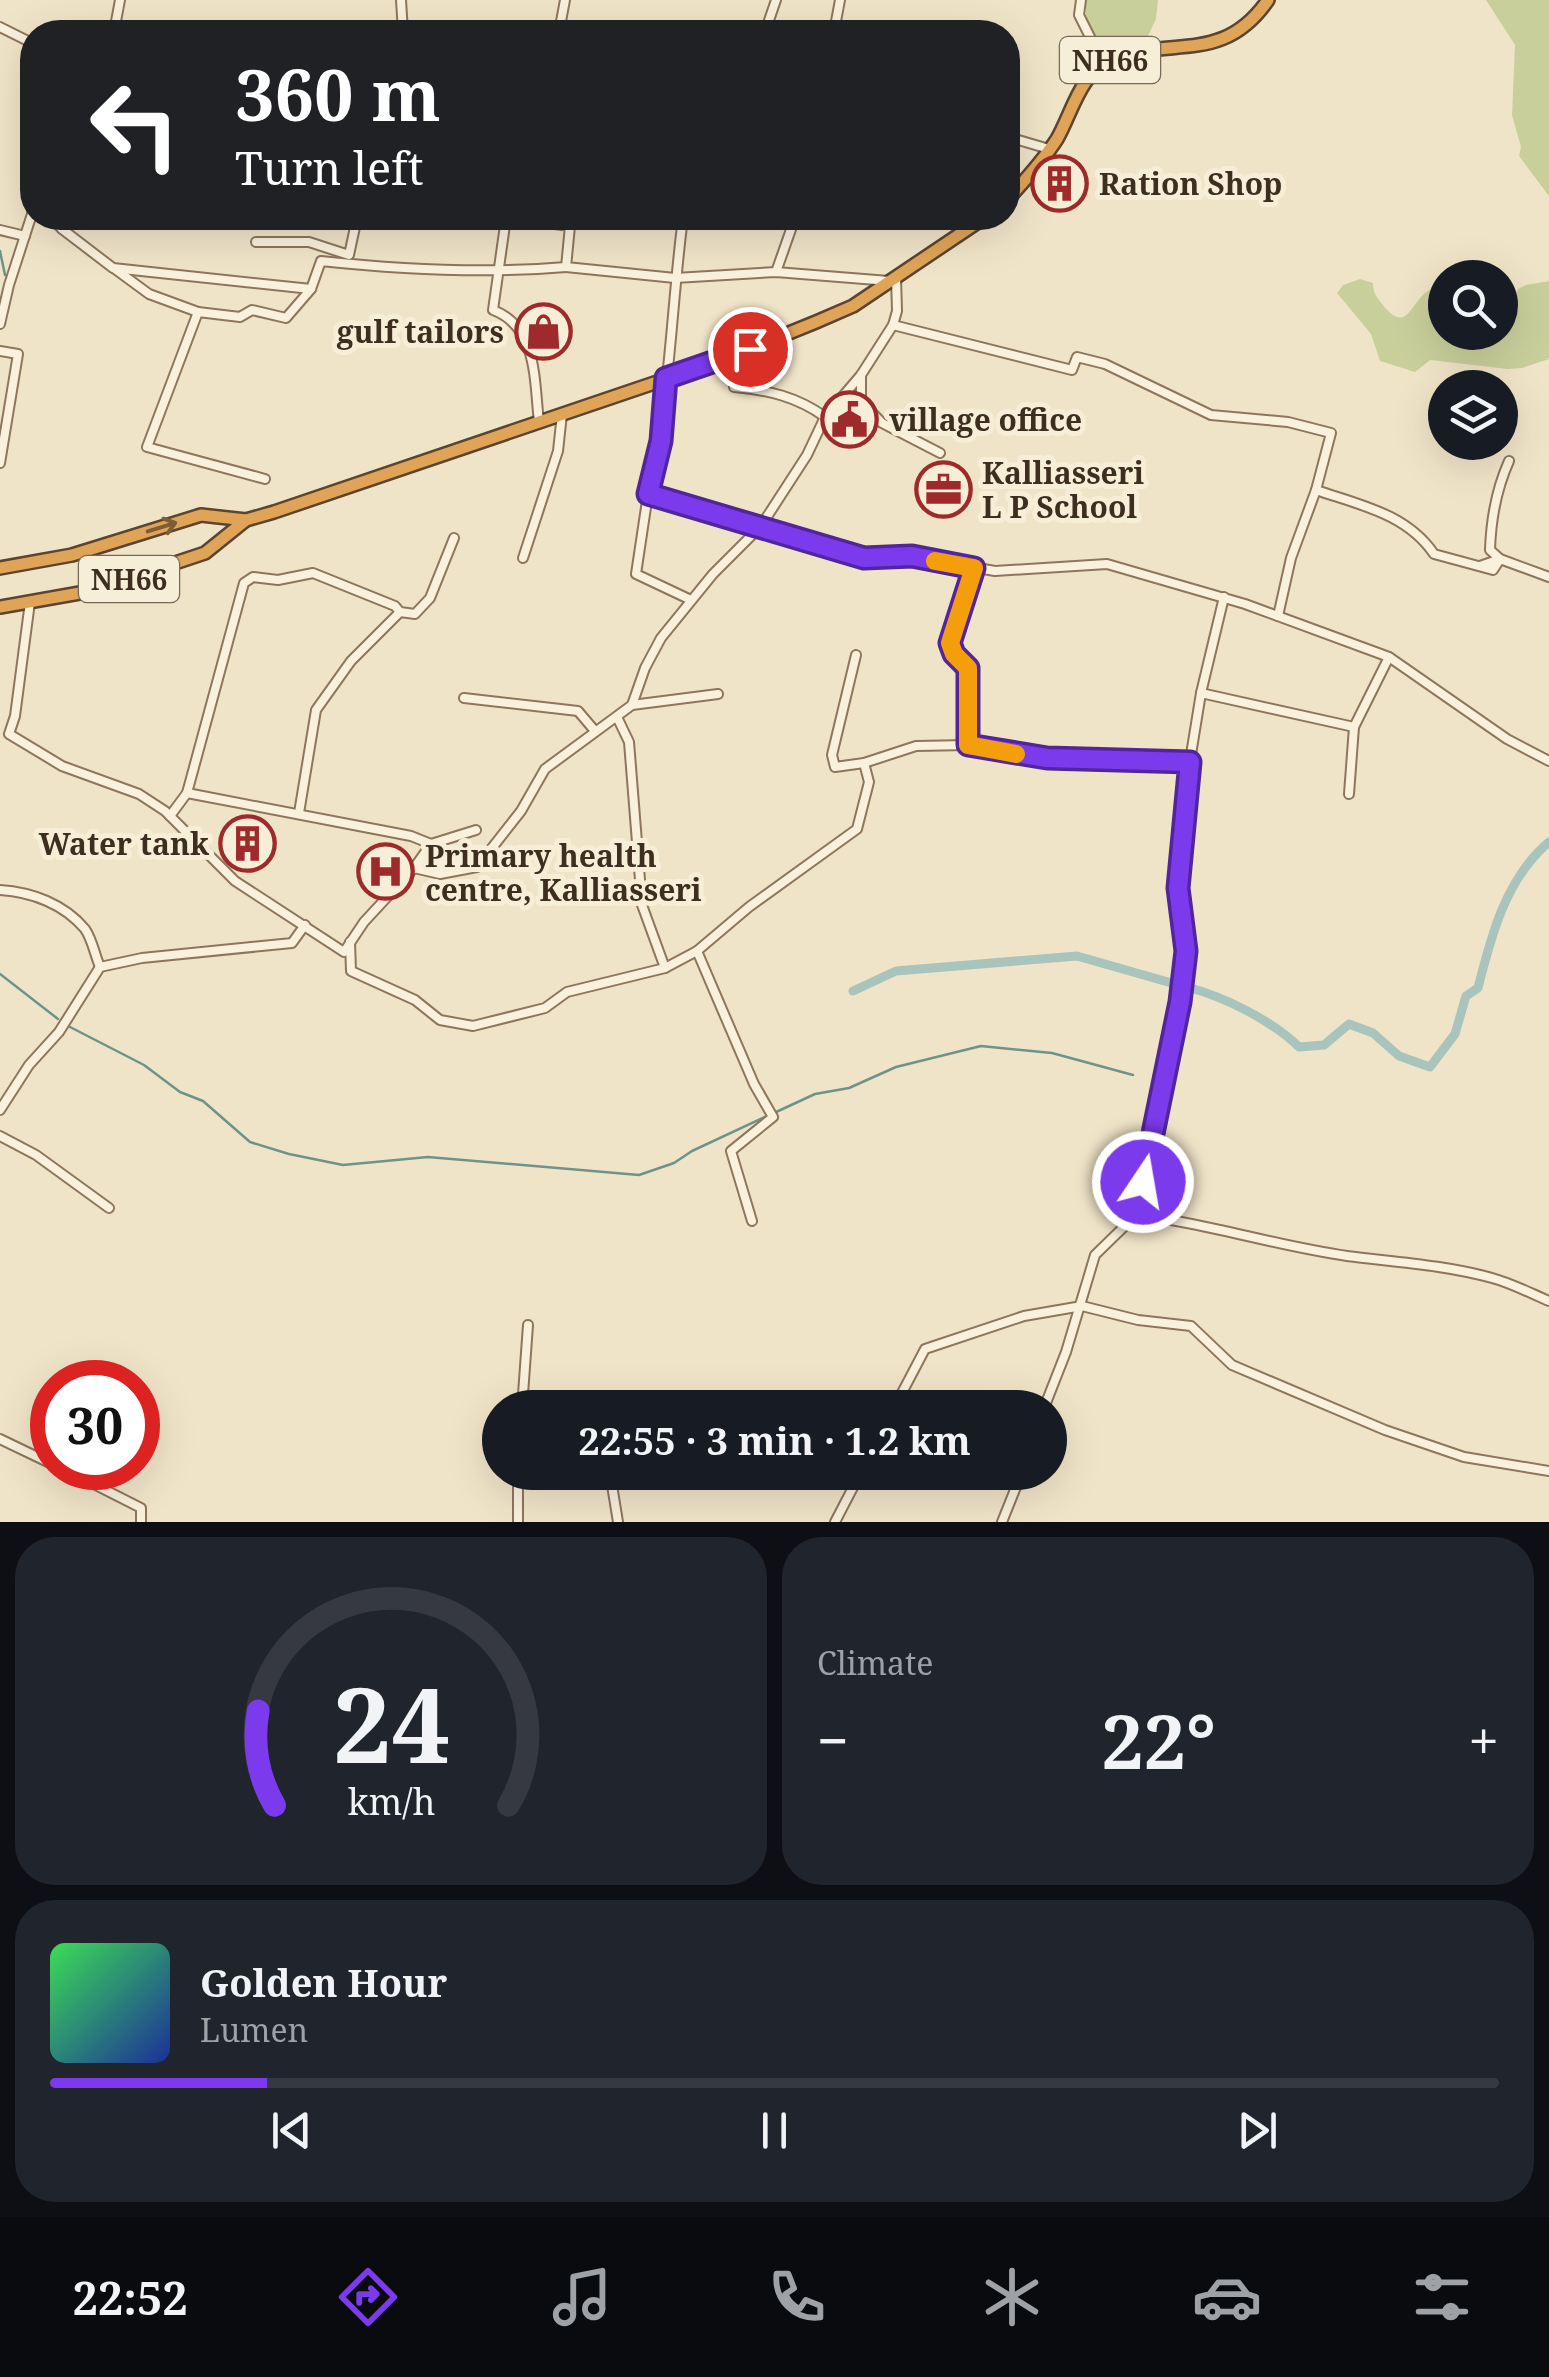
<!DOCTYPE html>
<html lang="en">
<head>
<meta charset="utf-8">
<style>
	:root { --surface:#171b24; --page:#20242c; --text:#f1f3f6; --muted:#9ea1a6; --line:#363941; --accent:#7c3aed }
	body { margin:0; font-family:"Noto Serif",serif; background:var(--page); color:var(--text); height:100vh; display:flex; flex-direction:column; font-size:38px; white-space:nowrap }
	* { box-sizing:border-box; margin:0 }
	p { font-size:32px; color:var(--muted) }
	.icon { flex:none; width:55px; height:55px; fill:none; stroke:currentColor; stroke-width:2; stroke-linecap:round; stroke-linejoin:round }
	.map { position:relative; height:1522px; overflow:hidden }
	.side { display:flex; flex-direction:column; gap:15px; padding:15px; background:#0d0f14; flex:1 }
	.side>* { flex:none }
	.hud { position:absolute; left:20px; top:20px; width:1000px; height:210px; border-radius:40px; box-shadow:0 10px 40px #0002; background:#202124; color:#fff; overflow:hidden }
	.controls { position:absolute; left:1428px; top:260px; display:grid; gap:20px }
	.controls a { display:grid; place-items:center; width:90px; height:90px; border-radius:50%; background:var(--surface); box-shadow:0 10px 40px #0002; font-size:50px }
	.speed { position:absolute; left:30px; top:1360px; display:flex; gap:20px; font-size:50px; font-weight:700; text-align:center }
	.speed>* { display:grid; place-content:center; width:130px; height:130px; border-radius:50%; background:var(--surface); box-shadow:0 10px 40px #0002; line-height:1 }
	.speed .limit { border:15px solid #d22; background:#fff; color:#111 }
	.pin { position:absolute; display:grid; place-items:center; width:85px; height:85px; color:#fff; margin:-42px; border:5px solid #fff; border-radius:50%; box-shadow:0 2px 10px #0007 }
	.me { position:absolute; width:110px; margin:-55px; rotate:12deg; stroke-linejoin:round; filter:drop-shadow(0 0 8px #0008) }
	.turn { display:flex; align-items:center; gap:35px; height:210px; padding:0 50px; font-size:45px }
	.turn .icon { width:130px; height:130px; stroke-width:2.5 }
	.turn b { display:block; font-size:70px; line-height:85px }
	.big { font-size:75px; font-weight:700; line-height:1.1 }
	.side .card { flex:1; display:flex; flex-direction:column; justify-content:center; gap:15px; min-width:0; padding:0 35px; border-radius:40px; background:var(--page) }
	.side .dial { align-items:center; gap:0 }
	.dial svg { height:260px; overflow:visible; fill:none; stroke:var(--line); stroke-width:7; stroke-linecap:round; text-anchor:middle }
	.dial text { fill:var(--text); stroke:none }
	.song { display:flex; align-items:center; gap:30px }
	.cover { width:120px; height:120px; border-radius:15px; background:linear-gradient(135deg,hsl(130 70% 55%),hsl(230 70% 35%)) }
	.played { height:10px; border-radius:5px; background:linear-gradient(90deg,var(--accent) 15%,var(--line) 15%) }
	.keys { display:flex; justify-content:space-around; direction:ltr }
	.heat { display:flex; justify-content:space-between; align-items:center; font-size:55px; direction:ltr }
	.side .tiles { flex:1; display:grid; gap:15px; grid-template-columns:1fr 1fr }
	.card:last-child { grid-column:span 2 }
	.trip { position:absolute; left:482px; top:1390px; width:585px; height:100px; border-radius:50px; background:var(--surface); box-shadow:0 10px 40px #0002; font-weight:700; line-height:100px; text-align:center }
	.tab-bar { display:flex; height:160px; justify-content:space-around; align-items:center; background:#090b0e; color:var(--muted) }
	.tab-bar .icon { width:70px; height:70px }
	.tab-bar .active { color:var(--accent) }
	.tab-bar b { font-size:45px; color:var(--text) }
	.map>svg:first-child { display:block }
	.green { fill:#c9cf9b }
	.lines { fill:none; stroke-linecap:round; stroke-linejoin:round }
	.stream { stroke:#6f938a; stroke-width:2.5 }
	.canal { stroke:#a9c4bc; stroke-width:9 }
	.minor-casing { stroke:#8d765c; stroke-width:12 }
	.highway-casing { stroke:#5b4430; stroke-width:16 }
	.minor { stroke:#faf1dc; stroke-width:8 }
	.highway { stroke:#e0a458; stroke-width:11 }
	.oneway { stroke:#7e5d36 }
	.route-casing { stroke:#51269a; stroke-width:25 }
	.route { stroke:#7c3aed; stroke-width:18 }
	.slow { stroke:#f59e0b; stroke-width:18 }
	.labels { text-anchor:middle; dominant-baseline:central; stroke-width:10; stroke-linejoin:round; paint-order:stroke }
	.shield { fill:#f7eed8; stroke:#756857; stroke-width:2.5 }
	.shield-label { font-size:28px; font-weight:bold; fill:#3d2e20 }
	.poi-label { font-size:30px; font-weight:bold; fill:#3d2e20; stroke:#f7eed8; text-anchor:start }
</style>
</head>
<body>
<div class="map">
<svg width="1549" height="1522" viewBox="0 0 1549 1522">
	<rect width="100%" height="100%" fill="#f0e4c8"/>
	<!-- green -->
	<g class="green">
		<path d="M 1086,0 L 1158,0 L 1156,19 L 1144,44 L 1096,37 L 1086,26 Z"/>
		<path d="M 1486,0 L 1549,0 L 1549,196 L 1519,156 L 1521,147 L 1512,115 L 1515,45 Z"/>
		<path d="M 1360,279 L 1373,283 C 1373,293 1376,296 1382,304 C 1405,332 1408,310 1423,295 C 1429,289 1437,286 1445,284 L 1445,332 L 1500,332 L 1500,282 L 1504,282 L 1508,296 L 1515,299 L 1518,289 L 1526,285 L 1549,281 L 1549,359 L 1522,368 L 1508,369 L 1430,360 L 1415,372 L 1380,361 L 1371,334 L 1337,293 L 1343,285 Z"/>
	</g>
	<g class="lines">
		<!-- stream -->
		<g class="stream">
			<path d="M 0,251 L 5,275"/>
			<path d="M 0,974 L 58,1019"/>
			<path d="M 70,1027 L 144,1065 L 180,1092 L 203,1101 L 250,1142 L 289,1154 L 343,1165 L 428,1157 L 639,1175 L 674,1163 L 692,1151 L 767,1116"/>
			<path d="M 774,1113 L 815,1094 L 849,1088 L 896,1067 L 981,1046 L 1052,1053 L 1133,1075"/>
		</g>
		<!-- canal -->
		<g class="canal">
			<path d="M 1187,987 C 1225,997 1271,1020 1299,1047 L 1324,1045 L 1349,1024 L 1373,1033 L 1399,1056 L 1430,1067 L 1455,1034 L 1466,996 L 1478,988 C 1491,936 1506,878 1549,842"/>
			<path d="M 853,991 L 896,971 L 1077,956 L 1175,984"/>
		</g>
		<defs>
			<g id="minor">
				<path d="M 401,0 L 403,32"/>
				<path d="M 1081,0 L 1079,15 L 1092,41 L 1111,50 L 1115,58"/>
				<path d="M 0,27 L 32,43"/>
				<path d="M 114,32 L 120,0"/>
				<path d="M 559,32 L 565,0"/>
				<path d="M 765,32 L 776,0"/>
				<path d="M 834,32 L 840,0"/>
				<path d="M 1008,137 L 1049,149"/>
				<path d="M 51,218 L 62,229 L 65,218"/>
				<path d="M 501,218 L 506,218 L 493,310 C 538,327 534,381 539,422"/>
				<path d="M 506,218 L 570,226 L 566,267 L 675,278 L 776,272 L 889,281"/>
				<path d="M 683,218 C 671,309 670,404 648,494 L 864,558 L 913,557 L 995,571 L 1107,564 L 1245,604 L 1389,657"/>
				<path d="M 62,229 L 113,268 L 311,289 L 321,261 C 404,270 483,274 566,267"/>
				<path d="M 0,230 L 25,236"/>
				<path d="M 256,242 L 309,242 L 349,255 L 357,218"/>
				<path d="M 115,269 L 149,294 L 198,312"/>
				<path d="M 776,272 L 795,218"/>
				<path d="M 0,324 L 9,285 L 32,214"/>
				<path d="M 893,325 L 1072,370 L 1077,357 L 1105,364 L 1211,415 L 1288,422 L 1331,433 L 1316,490 C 1360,505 1407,514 1434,554 L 1493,570 L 1500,559 L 1549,577"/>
				<path d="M 0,351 L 18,354 L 0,463"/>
				<path d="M 861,375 L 861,401 L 882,423 L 940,453"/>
				<path d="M 734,387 C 768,390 798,397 825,417"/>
				<path d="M 265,479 L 147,447 L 198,312 L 240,317 L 252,310 L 286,318 L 311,289"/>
				<path d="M 648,494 L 636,574 L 691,600"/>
				<path d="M 523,558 L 558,451 L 562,414"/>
				<path d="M 1480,566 L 1500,559 L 1490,550 C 1491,519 1496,490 1509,461"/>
				<path d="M 30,602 L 15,716 L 9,734 L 62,766 L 139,794 L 165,811 L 235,881 L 344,952 L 364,922 L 414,868 L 440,874 L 477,867 L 521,811 L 545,769 L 632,705 L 645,668 L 661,638 L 713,574 L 761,526 L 807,455 L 825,417 L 861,375 L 893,325 L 897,311 L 896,277"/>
				<path d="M 1278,616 L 1291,558 L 1316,490"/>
				<path d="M 856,655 L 832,755 L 835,767 L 864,763 L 916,746 L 968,745 L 1047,758 L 1189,762"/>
				<path d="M 1201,693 L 1224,597"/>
				<path d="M 464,698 L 578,711 L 595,731"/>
				<path d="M 632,705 L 718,694"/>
				<path d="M 617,717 L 629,742 L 642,905 L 665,968"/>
				<path d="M 968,745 L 968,668 L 953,653 L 950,643 L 974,568"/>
				<path d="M 187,793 L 411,836 L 431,844 L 476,830"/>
				<path d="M 1349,794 L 1354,727"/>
				<path d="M 299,813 L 316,710 L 351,661 L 400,612"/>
				<path d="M 170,816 L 187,793 L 244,583 L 253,577 L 278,580 L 313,573 L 395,606 L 400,612 L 415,614 L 430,598 L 454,538"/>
				<path d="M 414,868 L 431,844"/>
				<path d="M 0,890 C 32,892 64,904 85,929 C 92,939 95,955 100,967"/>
				<path d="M 350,942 L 351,971 L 415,1000 L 440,1020 L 473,1026 L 545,1008 L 567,992 L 665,968 L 697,951 L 749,907 L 857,829 L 869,782 L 864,763"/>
				<path d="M 697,951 L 754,1084 L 773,1117 L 731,1151 L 752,1221"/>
				<path d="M 0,1110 L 29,1065 L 59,1032 L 100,967 L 142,958 L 292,943 L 305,925"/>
				<path d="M 0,1136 L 36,1155 L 109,1208"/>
				<path d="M 1136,1215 C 1207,1223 1276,1246 1347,1256 C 1395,1262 1445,1265 1492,1278 C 1511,1283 1530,1293 1549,1301"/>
				<path d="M 522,1408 L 528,1325"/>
				<path d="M 894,1408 L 925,1349 L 1024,1316 L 1082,1306 L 1138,1320 L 1191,1326 L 1232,1365 L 1385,1430 L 1464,1457 L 1549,1471"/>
				<path d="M 1044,1408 L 1066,1352 L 1095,1255 L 1136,1215 L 1180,1002 L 1186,951 L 1178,887 L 1188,773 L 1201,693 L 1354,727 L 1389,657 L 1507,739 L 1549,761"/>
				<path d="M 0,1439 L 52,1464"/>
				<path d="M 62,1468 L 141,1508 L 141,1522"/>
				<path d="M 518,1472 L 518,1522"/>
				<path d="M 610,1473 L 618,1522"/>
				<path d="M 835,1522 L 861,1472"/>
				<path d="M 1002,1522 L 1022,1472"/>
			</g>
			<g id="highway">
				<path d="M 1008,199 C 1025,180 1043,161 1057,139 C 1073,111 1080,71 1114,59 C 1172,36 1223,65 1268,0"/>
				<path d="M 0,568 L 72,555 L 201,515 L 246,520 L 274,512 L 725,359 L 816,322 L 853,306 L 984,218"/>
				<path d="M 0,607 L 91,591 L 205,553 L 246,520"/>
			</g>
		</defs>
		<!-- minor casing -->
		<use href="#minor" class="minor-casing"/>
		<!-- highway casing -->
		<use href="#highway" class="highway-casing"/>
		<!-- minor -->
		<use href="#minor" class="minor"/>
		<!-- highway -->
		<use href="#highway" class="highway"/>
	</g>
	<!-- one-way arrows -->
	<defs><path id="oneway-shaft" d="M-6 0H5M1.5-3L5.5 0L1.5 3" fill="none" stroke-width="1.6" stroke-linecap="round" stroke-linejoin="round" transform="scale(2.5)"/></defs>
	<use class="oneway" href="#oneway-shaft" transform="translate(162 527) rotate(-17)"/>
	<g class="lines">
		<defs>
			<path id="route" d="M 750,349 L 666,378 L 661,441 L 648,494 L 864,558 L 912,556 L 974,568 L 950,643 L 954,654 L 968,668 L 968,745 L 1047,758 L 1190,762 L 1178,888 L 1186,951 L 1180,1002 L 1143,1182"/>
		</defs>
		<!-- route casing -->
		<use href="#route" class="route-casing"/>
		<!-- route -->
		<use href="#route" class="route"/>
		<!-- slow -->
		<path class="slow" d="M 935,561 L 974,568 L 950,643 L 954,654 L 968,668 L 968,745 L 1016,754"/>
	</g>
	<!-- icons -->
	<defs>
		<symbol id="building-ring" viewBox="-11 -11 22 22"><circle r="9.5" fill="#f7eed8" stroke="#9e2a2b" stroke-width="1.5"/><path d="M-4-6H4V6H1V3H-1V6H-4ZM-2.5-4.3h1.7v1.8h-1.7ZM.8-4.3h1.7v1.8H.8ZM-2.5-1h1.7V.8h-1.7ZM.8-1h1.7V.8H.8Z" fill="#9e2a2b"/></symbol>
		<symbol id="shop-ring" viewBox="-11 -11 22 22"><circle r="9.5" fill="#f7eed8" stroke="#9e2a2b" stroke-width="1.5"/><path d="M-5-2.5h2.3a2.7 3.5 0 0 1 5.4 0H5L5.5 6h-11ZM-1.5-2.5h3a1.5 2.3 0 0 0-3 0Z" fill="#9e2a2b"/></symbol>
		<symbol id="civic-ring" viewBox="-11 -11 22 22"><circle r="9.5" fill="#f7eed8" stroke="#9e2a2b" stroke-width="1.5"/><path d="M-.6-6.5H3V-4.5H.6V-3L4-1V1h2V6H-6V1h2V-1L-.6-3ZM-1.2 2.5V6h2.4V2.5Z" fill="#9e2a2b"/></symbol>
		<symbol id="office-ring" viewBox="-11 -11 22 22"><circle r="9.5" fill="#f7eed8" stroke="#9e2a2b" stroke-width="1.5"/><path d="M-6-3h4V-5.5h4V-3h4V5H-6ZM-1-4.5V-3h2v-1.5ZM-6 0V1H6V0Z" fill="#9e2a2b"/></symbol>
		<symbol id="hospital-ring" viewBox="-11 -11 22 22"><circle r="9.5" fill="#f7eed8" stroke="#9e2a2b" stroke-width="1.5"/><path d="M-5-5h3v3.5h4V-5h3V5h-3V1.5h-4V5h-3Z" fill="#9e2a2b"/></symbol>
	</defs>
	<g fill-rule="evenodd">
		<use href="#building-ring" x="1028" y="152" width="63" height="63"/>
		<use href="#shop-ring" x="512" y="300" width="63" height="63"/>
		<use href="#civic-ring" x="818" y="388" width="63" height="63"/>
		<use href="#office-ring" x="912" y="458" width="63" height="63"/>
		<use href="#building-ring" x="216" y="812" width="63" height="63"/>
		<use href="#hospital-ring" x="354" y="840" width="63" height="63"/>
	</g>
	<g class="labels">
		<!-- shield labels -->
		<g class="shield">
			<rect x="1060" y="37" width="100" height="46" rx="8"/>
			<rect x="79" y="556" width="100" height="46" rx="8"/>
		</g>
		<g class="shield-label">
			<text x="1110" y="60">NH66</text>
			<text x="129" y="579">NH66</text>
		</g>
		<!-- poi labels -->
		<g class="poi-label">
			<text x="1099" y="183">Ration Shop</text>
			<text x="504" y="331" text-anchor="end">gulf tailors</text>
			<text x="889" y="419">village office</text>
			<text x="982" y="472">Kalliasseri<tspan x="982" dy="34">L P School</tspan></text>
			<text x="209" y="843" text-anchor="end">Water tank</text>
			<text x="425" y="855">Primary health<tspan x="425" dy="34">centre, Kalliasseri</tspan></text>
		</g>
	</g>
</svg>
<div class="controls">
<a><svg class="icon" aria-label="search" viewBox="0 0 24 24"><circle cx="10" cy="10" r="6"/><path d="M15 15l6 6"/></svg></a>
<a><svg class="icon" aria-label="layers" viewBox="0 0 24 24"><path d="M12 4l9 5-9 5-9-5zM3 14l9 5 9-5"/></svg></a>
</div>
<div class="speed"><div class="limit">30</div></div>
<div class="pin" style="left:750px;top:349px;background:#d93025"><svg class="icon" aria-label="arrive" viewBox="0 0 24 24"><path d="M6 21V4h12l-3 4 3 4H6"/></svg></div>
<svg class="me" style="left:1143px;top:1182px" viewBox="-20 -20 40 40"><circle r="17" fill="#7c3aed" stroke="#fff" stroke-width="3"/><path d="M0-11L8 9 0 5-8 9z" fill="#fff"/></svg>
<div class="trip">22:55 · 3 min · 1.2 km</div>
<div class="hud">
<div class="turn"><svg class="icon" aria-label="left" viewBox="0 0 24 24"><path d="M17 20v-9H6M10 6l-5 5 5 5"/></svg><div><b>360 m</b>Turn left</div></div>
</div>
</div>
<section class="side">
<div class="tiles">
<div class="card dial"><svg viewBox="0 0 100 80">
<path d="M14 69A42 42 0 1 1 86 69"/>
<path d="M14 69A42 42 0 0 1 9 40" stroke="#7c3aed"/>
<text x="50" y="56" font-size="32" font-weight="700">24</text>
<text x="50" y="72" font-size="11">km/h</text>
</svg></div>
<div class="card"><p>Climate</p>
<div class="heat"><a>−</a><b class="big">22°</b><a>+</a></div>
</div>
<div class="card">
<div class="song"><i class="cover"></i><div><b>Golden Hour</b><p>Lumen</p></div></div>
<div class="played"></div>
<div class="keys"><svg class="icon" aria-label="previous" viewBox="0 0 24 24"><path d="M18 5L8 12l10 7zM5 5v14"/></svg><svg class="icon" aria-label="pause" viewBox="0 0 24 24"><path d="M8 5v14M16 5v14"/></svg><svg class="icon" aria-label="next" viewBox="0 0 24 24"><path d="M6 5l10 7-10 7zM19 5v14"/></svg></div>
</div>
</div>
</section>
<nav class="tab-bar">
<b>22:52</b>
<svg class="icon active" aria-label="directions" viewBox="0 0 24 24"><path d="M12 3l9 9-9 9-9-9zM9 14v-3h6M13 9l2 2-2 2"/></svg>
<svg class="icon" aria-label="music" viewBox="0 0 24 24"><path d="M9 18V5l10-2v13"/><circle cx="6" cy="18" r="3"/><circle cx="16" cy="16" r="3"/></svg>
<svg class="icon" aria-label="phone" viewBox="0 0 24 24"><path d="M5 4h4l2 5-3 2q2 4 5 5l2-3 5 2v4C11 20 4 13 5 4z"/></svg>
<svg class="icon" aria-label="climate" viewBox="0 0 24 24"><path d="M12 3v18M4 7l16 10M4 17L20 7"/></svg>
<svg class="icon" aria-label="car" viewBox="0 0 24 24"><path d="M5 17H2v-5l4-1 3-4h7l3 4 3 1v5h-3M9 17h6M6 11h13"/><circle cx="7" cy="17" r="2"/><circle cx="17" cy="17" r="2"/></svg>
<svg class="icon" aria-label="filters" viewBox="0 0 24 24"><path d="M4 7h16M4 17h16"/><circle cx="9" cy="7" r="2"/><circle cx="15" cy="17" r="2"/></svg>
</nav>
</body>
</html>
